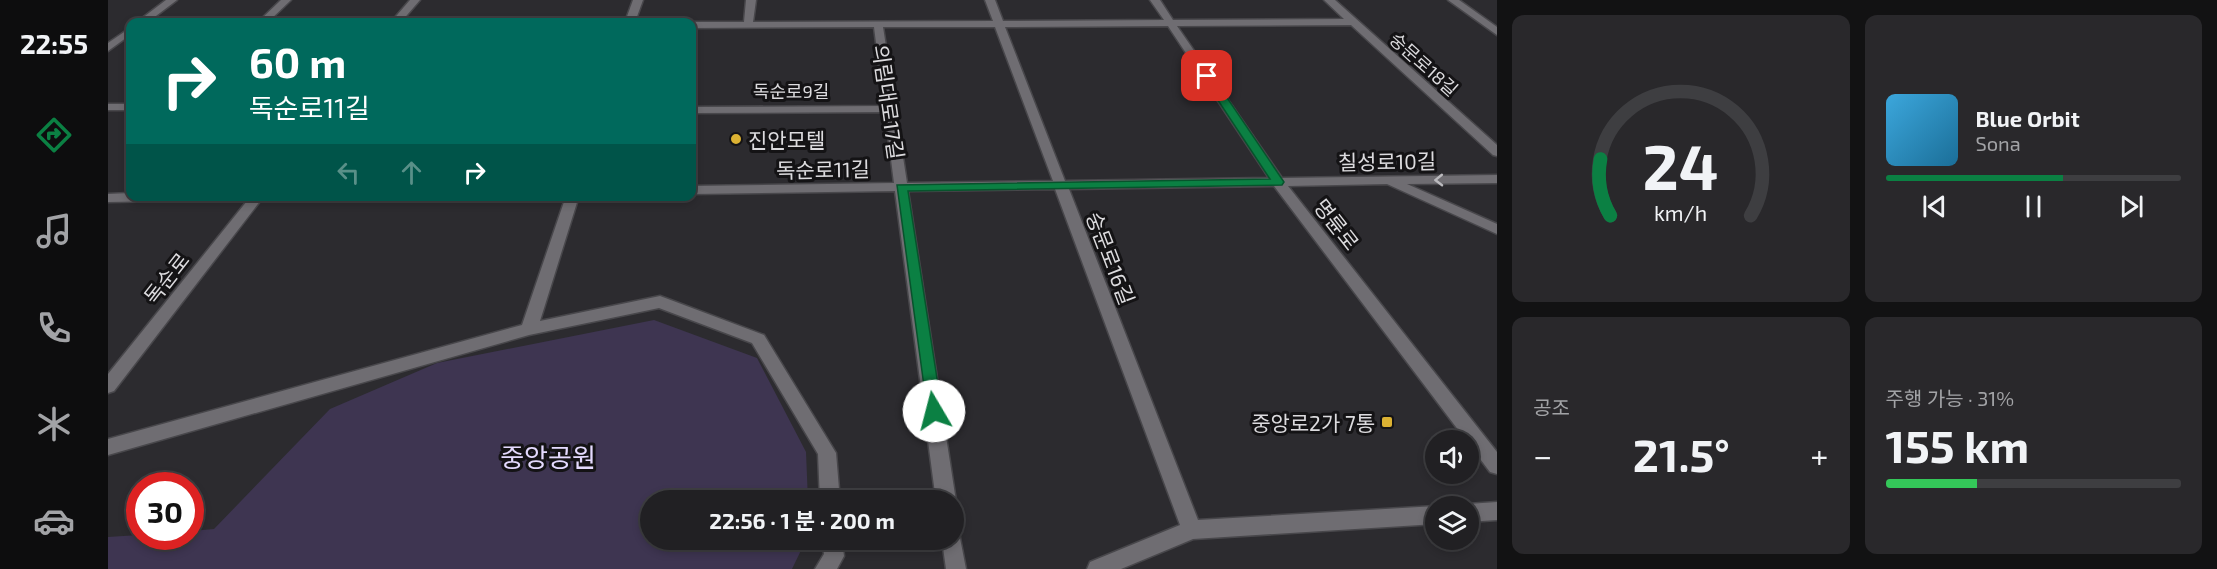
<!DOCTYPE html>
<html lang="ko">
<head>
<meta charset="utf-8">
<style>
	:root { --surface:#212023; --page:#29282b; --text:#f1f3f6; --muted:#a2a3a6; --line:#3e3e41; --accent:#0b8043 }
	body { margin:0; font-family:"Exo 2","Noto Sans KR",sans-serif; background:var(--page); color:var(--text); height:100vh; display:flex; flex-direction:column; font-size:22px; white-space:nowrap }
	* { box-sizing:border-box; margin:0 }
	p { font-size:20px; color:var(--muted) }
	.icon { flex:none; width:33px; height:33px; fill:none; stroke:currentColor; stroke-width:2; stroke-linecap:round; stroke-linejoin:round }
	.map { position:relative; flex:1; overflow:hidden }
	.details { display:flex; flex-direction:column; gap:15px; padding:15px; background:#121213; width:720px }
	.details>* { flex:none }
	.hud { position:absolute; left:18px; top:18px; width:570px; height:183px; border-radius:12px; box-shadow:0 3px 9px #0003,0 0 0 2px var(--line); background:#00695c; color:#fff; overflow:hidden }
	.fabs { position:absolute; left:1317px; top:430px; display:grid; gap:12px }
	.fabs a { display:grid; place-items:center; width:54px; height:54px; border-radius:50%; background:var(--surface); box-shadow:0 3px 9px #0003,0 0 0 2px var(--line); font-size:30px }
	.speed { position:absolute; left:18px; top:472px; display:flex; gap:12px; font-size:30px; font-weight:700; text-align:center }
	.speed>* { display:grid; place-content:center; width:78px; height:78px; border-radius:50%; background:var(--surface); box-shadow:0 3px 9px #0003,0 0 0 2px var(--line); line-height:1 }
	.speed .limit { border:9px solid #d22; background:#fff; color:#111 }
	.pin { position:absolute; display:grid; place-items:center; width:51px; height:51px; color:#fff; margin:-26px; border-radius:12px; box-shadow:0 3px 9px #0006 }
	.me { position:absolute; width:66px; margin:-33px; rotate:352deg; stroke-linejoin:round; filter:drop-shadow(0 0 4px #0008) }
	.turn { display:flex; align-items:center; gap:21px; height:126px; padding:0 24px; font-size:27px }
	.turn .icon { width:78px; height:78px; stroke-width:2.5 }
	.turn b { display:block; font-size:42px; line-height:51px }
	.lanes { display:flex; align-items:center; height:57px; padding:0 24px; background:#0003; justify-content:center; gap:30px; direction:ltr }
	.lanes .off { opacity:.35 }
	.big { font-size:45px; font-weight:700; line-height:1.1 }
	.details .card { flex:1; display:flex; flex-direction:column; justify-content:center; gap:9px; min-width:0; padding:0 21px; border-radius:12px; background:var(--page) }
	.details .dial { align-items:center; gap:0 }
	.dial svg { height:156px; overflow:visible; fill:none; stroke:var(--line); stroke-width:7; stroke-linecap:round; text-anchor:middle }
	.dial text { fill:var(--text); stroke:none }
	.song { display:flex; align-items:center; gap:18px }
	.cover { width:72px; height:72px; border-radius:9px; background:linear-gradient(135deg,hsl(200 70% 55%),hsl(200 70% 35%)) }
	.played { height:6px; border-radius:3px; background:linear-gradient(90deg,var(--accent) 60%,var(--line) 60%) }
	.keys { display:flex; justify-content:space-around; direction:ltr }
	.heat { display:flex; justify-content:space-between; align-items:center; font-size:33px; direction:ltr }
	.charge { height:9px; border-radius:4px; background:linear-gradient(90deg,#34c759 31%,var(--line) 0) }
	.details .tiles { flex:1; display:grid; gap:15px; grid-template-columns:repeat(2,1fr) }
	.trip { position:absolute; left:532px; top:490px; width:324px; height:60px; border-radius:30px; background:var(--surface); box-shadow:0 3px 9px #0003,0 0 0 2px var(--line); font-weight:700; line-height:60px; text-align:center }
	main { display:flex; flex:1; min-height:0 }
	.tabs { display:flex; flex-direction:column; width:108px; justify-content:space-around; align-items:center; background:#0d0d0e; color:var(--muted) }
	.tabs .icon { width:42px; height:42px }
	.tabs .current { color:var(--accent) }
	.tabs b { font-size:27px; color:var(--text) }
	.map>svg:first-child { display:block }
	.green { fill:#3e3551 }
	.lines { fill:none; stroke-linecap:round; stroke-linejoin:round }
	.minor-casing { stroke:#48474b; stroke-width:3 }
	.minor { fill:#6f6d72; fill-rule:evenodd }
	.oneway { stroke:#bbbabe }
	.route { fill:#0b8043; stroke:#07532c; stroke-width:1.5 }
	.poi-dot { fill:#dcb233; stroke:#141315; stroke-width:2 }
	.labels { text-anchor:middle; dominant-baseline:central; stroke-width:6; stroke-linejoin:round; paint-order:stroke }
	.far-street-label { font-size:18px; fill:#dcdbde; stroke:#141315 }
	.street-label { font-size:21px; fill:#dcdbde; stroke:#141315 }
	.poi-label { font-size:21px; fill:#dcdbde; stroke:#141315; text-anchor:start }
	.near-park-label { font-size:26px; fill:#e4dafe; stroke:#141315 }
</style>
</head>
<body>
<main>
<nav class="tabs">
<b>22:55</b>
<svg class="icon current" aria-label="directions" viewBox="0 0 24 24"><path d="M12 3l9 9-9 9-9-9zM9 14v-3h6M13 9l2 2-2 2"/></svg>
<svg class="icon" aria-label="music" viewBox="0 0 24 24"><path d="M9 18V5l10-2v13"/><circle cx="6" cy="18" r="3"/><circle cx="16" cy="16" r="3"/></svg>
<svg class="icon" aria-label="phone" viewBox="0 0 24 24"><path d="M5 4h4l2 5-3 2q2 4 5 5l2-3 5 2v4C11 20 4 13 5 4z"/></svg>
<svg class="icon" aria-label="climate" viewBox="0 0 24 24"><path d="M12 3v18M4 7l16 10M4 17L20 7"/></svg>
<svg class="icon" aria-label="car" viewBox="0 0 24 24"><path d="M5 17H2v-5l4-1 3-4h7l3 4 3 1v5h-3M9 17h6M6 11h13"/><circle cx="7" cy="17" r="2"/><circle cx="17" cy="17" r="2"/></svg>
</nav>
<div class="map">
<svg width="1389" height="569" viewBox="0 0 1389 569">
	<rect width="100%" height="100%" fill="#2c2b2f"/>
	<!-- green -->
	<path class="green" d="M 546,320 L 649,358 L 698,452 L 700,501 L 543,501 L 543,540 L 698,540 L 684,569 L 0,569 L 0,537 L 31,535 L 32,537 L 82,537 L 83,531 L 106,529 L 222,409 L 329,363 Z"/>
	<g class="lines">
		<defs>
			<g id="minor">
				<path d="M 58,0 L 69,0 L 40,22 L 29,22 Z"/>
				<path d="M 173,0 L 183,0 L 160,22 L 150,22 Z"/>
				<path d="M 302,0 L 312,0 L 293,22 L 283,22 Z"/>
				<path d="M 525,0 L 535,0 L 527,22 L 517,22 Z"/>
				<path d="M 638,0 L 648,0 L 645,22 L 885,21 L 877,0 L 887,0 L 895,21 L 1056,20 L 1042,0 L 1052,0 L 1065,20 L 1236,19 L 1216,0 L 1227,0 L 1389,145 L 1389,156 L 1385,155 L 1243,25 L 1069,26 L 1174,178 L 1389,175 L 1389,183 L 1299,184 L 1389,224 L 1389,234 L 1279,184 L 1180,186 L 1389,452 L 1389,474 L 1382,472 L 1166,186 L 961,189 L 1090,520 L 1328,506 L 1331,507 L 1328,507 L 1328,524 L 1085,539 L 1013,569 L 979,569 L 982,562 L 1072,525 L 947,189 L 800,191 L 848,501 L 846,505 L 846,501 L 828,501 L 787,191 L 584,194 L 584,186 L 786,183 L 777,112 L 584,113 L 584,107 L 776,106 L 766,27 L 584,28 L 584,22 L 636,22 ZM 1060,26 L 1161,178 L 957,181 L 897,27 ZM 775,27 L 887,27 L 945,181 L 799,183 Z"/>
				<path d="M 1340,0 L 1351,0 L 1389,27 L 1389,35 Z"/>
				<path d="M 22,28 L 22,35 L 0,51 L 0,43 Z"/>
				<rect x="0" y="104" width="22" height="6"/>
				<path d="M 22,193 L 22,196 L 117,196 L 111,200 L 0,202 L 0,194 Z"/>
				<path d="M 143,196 L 156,196 L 6,391 L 0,393 L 0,374 Z"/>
				<path d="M 458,196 L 471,196 L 432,321 L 552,296 L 656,335 L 728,453 L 732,501 L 712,501 L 710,454 L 644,343 L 551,308 L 421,335 L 0,455 L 0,439 L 414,325 Z"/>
				<path d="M 1389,502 L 1389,520 L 1360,522 L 1360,507 L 1353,507 L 1360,504 Z"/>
				<path d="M 846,531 L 851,533 L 858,569 L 838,569 L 834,540 L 846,540 Z"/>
				<path d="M 714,540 L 734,540 L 736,556 L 729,569 L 707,569 L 716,554 Z"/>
			</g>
		</defs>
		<!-- minor casing -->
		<use href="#minor" class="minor-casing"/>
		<!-- minor -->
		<use href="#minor" class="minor"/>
	</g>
	<!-- one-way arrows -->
	<defs><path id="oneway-chevron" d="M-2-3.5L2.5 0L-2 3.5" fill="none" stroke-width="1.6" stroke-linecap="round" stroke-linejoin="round" transform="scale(1.5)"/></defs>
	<use class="oneway" href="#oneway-chevron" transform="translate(1331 180) rotate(179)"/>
	<!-- route -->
	<path class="route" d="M 1096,74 L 1103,74 L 1176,182 L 1174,185 L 800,191 L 834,411 L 831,416 L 820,416 L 789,185 L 1162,179 L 1094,76 Z"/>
	<!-- markers -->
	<g class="poi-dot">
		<circle cx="628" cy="139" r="6"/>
		<rect x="1273" y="416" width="12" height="12" rx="3"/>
	</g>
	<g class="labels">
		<!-- far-street labels -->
		<g class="far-street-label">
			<text transform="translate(1316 64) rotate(42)">숭문로18길</text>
			<text x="683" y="91">독순로9길</text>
		</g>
		<!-- street labels -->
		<g class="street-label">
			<text transform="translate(781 102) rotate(82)">의림대로17길</text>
			<text transform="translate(1279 161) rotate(-1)">칠성로10길</text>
			<text transform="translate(715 169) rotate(-1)">독순로11길</text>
			<text transform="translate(1229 224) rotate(52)">명륜로</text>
			<text transform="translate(1003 258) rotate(69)">숭문로16길</text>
			<text transform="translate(58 278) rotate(-52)">독순로</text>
		</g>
		<!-- poi labels -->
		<g class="poi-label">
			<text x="640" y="139">진안모텔</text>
			<text x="1267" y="422" text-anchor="end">중앙로2가 7통</text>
		</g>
		<!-- near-park labels -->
		<g class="near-park-label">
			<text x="440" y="456">중앙공원</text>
		</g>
	</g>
</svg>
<div class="fabs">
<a><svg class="icon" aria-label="sound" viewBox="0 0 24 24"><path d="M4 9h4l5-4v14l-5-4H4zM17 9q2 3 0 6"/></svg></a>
<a><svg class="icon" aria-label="layers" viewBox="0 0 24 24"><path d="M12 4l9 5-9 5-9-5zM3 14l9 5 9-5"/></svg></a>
</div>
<div class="speed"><div class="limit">30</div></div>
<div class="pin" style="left:1099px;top:76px;background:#d93025"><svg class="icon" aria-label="arrive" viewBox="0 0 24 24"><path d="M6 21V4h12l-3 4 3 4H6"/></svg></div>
<svg class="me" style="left:826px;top:411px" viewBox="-20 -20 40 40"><circle r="19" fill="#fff"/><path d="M0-13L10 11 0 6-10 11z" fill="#0b8043"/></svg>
<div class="trip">22:56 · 1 분 · 200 m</div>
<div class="hud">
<div class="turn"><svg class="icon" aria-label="right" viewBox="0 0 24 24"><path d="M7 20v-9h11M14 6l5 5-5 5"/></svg><div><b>60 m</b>독순로11길</div></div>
<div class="lanes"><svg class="icon off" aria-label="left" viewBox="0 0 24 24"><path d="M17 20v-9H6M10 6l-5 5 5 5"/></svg><svg class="icon off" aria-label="ahead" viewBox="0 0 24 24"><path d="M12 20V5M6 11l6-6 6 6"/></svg><svg class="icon" aria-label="right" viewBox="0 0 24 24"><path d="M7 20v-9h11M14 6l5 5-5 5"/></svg></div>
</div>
</div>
<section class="details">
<div class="tiles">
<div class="card dial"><svg viewBox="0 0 100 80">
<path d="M14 69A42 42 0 1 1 86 69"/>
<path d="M14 69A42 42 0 0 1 9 40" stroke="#0b8043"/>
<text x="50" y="56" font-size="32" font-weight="700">24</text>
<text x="50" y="72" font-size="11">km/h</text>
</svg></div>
<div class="card">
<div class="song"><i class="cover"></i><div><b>Blue Orbit</b><p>Sona</p></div></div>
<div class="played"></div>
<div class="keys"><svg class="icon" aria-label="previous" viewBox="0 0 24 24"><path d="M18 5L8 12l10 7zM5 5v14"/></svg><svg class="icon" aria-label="pause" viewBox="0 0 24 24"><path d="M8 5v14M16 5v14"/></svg><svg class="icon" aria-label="next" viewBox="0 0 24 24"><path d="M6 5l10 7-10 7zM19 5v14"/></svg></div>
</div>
<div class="card"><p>공조</p>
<div class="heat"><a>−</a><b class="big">21.5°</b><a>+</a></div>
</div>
<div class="card"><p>주행 가능 · 31%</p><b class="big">155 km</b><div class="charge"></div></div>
</div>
</section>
</main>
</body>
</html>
